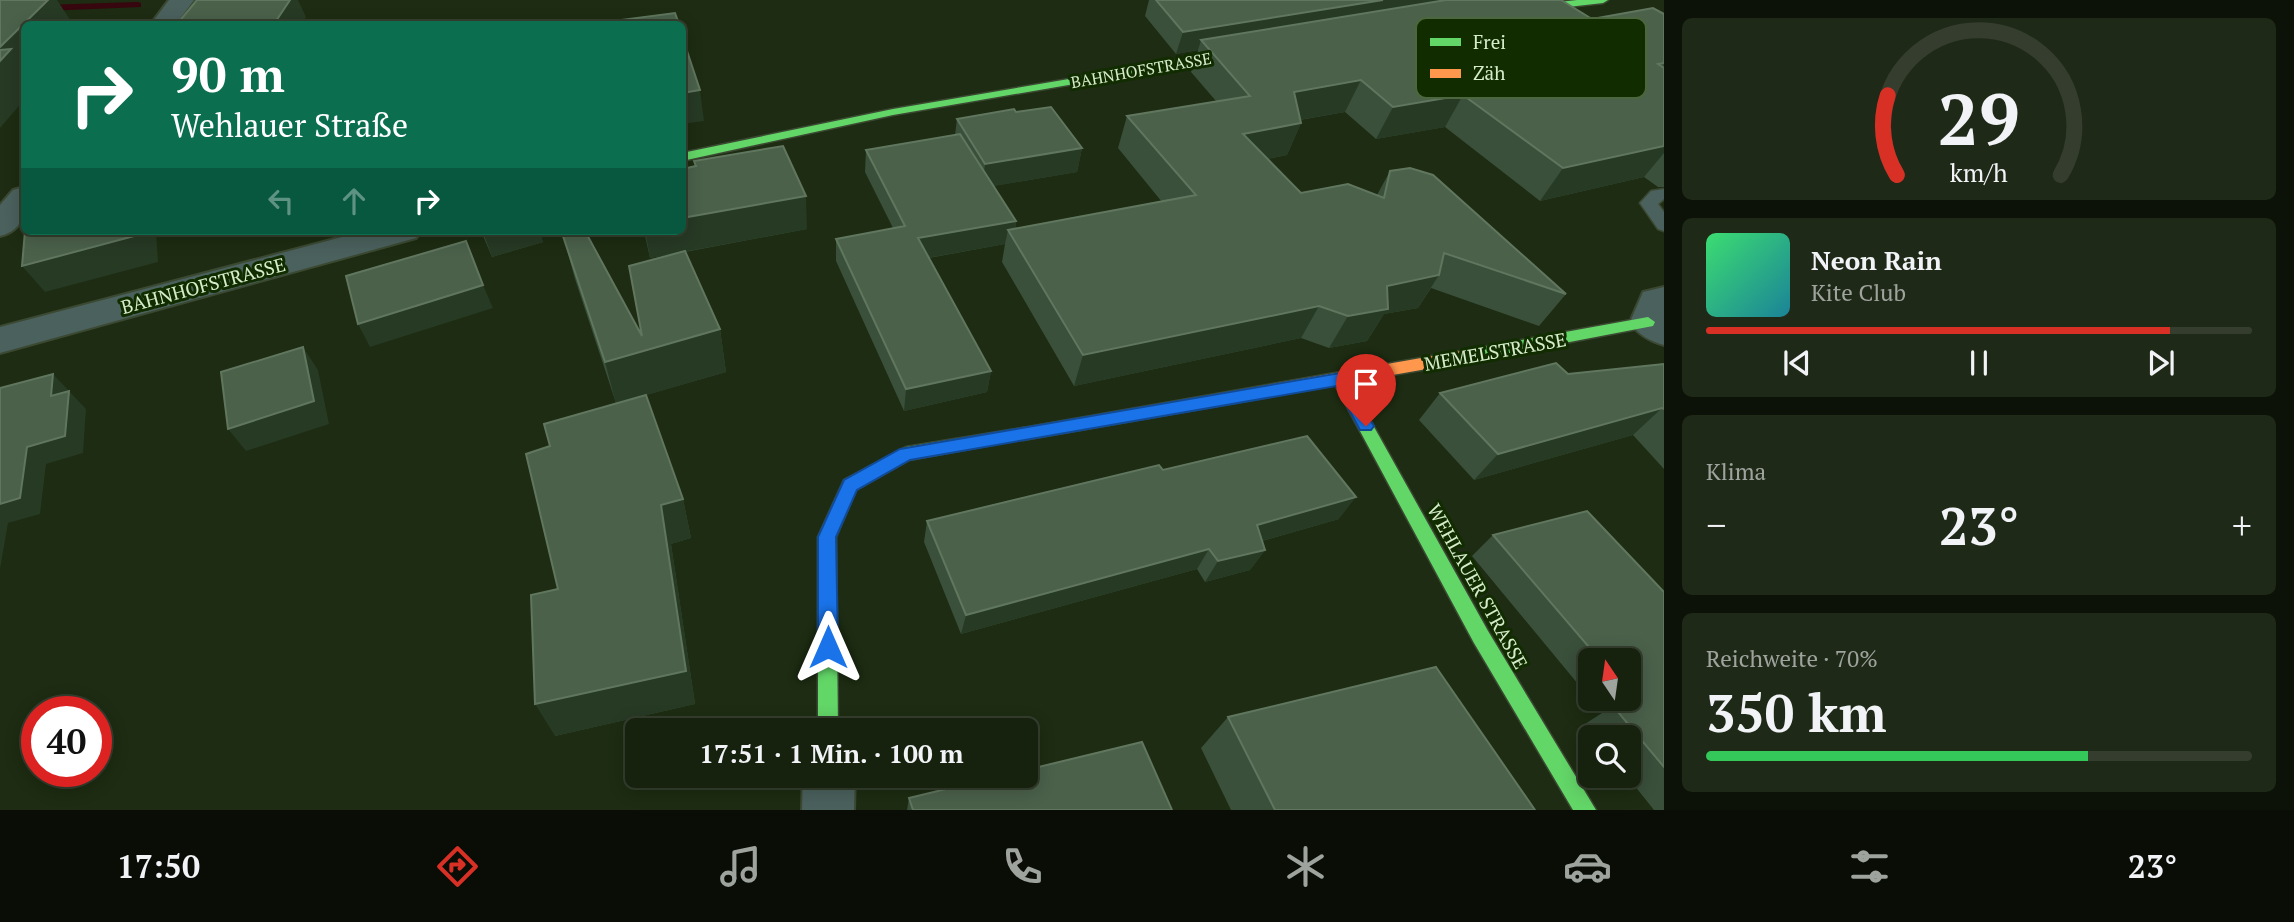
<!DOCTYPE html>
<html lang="de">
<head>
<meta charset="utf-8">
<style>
	:root { --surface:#16210e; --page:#1f2917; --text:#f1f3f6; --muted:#9ea39e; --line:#353e2e; --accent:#d93025 }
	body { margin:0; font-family:"PT Serif",serif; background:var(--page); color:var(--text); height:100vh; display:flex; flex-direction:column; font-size:26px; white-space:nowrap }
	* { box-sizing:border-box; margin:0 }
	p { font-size:23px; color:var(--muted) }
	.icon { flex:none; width:38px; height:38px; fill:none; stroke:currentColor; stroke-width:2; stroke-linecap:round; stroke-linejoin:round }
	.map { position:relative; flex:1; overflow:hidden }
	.panel { display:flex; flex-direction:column; gap:18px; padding:18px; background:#0c1208; width:630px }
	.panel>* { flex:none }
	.top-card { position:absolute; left:21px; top:21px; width:665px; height:214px; border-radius:10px; box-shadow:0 4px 18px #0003,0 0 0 2px var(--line); background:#0b6e4f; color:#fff; overflow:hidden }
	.needle { width:46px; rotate:347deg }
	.fabs { position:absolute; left:1578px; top:648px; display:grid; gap:14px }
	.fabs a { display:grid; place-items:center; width:63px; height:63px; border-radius:10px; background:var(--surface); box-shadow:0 4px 18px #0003,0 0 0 2px var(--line); font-size:35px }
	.speed { position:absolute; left:21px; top:696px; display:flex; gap:14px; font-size:35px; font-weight:700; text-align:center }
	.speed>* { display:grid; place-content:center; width:91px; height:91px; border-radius:50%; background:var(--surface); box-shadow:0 4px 18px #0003,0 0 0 2px var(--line); line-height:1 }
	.speed .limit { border:10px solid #d22; background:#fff; color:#111 }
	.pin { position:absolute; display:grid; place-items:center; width:60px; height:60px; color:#fff; margin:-72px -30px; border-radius:50% 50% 50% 0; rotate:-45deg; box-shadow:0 0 7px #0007 }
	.pin .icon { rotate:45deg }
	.me { position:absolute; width:77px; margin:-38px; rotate:0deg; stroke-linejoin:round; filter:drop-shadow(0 0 5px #0008) }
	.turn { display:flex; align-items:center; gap:24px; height:147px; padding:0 35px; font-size:32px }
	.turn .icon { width:91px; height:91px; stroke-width:2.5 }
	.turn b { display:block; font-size:49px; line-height:60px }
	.lanes { display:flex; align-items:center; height:66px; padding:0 35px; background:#0003; justify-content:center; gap:35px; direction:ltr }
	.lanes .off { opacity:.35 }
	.big { font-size:52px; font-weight:800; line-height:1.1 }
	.panel .widget { flex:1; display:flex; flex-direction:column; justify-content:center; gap:10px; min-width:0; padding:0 24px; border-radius:10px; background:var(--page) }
	.panel .dial { align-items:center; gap:0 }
	.dial svg { height:182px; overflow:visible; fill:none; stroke:var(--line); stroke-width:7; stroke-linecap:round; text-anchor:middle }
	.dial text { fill:var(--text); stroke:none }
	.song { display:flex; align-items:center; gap:21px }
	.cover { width:84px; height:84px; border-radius:10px; background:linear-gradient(135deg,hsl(140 70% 55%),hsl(190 70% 35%)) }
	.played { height:7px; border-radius:4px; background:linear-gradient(90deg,var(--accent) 85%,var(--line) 85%) }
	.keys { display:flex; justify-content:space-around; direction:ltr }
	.heat { display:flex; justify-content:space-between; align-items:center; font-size:38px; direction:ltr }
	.charge { height:10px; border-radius:5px; background:linear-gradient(90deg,#34c759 70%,var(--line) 0) }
	.trip { position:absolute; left:625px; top:718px; width:413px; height:70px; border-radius:10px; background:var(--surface); box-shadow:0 4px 18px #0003,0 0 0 2px var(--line); font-weight:800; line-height:70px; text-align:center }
	.dock { display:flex; height:112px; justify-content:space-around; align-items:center; background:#090d06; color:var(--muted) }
	.dock .icon { width:49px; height:49px }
	.dock .active { color:var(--accent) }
	.dock b { font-size:32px; color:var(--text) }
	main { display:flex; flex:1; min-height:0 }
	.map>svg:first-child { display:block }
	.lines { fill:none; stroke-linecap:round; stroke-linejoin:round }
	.stream { fill:#38060e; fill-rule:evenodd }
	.lane-casing { stroke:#3b4932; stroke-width:3 }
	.street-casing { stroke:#3b4932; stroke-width:4 }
	.fast-casing { stroke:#3b4932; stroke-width:3 }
	.slow-casing { stroke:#3b4932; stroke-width:3 }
	.lane { fill:#4b615d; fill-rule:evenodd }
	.street { fill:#4b615d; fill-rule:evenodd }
	.fast { fill:#63d668; fill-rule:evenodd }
	.slow { fill:#ff974d; fill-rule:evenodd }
	.wall { fill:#3a503b; fill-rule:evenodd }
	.shaded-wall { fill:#273a24 }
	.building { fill:#4b614a; stroke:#60765e; stroke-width:2 }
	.route { fill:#1a73e8; stroke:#114b97; stroke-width:2 }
	.labels { text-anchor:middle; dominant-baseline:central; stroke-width:6; stroke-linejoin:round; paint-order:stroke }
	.far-street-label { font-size:16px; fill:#d6eccb; stroke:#112d00 }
	.street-label { font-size:19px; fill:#d6eccb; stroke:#112d00 }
	.key { fill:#112d00; stroke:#4c663d; stroke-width:2 }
	.key-label { font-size:19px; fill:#d6eccb }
</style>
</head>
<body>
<main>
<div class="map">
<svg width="1664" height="810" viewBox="0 0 1664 810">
	<rect width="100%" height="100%" fill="#1d2c12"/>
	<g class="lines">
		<!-- stream -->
		<path class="stream" d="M 138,2 L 141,3 L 141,7 L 43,11 L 39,8 L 43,5 Z"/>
		<defs>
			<path id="lane" d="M 1664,189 L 1664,199 L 1658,204 L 1664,212 L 1664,231 L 1658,229 L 1640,203 L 1651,191 Z"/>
			<g id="street">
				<path d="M 169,0 L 194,0 L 176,24 L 151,24 Z"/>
				<path d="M 24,187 C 26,209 25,230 0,236 L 0,205 L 13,190 Z"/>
				<path d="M 365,231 L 421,231 L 416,238 L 0,353 L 0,327 Z"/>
				<path d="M 1664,287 L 1664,345 C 1650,341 1638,335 1630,322 L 1643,292 Z"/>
				<path d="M 803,775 L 855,775 L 854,810 L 802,810 Z"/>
			</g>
			<g id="fast">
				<path d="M 1577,0 L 1608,0 L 1603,3 L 1515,13 L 1510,10 L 1515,7 Z"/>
				<path d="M 1245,49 L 1250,52 L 1249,54 L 893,115 L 682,161 L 682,153 L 893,109 Z"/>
				<path d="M 1648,317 L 1655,322 L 1653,326 L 1461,363 L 1453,357 L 1461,351 Z"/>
				<path d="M 1340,373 L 1345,375 L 1488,631 L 1596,810 L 1573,810 L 1474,643 L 1332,379 Z"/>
				<path d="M 1023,428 L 1029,430 L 1031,434 L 1029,438 L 909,460 L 856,490 L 836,537 L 838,730 L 818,730 L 818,537 L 844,480 L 906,447 Z"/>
			</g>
			<path id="slow" d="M 1461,351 L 1469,357 L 1461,363 L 1023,440 L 1017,438 L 1015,434 L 1017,430 L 1023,428 Z"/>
		</defs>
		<!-- lane casing -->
		<use href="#lane" class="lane-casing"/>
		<!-- street casing -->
		<use href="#street" class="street-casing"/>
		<!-- fast casing -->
		<use href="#fast" class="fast-casing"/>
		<!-- slow casing -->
		<use href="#slow" class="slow-casing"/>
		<!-- lane -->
		<use href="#lane" class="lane"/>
		<!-- street -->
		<use href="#street" class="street"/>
		<!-- fast -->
		<use href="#fast" class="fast"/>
		<!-- slow -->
		<use href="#slow" class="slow"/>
	</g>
	<!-- wall -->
	<g class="wall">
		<path d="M 1149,0 L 1561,0 L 1592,19 L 1664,14 L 1664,187 L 1658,187 L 1644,177 L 1540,201 L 1445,127 L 1376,139 L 1345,112 L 1300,120 L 1301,123 L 1287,155 L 1267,159 L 1301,193 L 1377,195 L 1390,171 L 1566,294 L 1539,326 L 1431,288 L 1418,308 L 1384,314 L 1367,341 L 1329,348 L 1301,338 L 1074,386 L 1002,262 L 1005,244 L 929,258 L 991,371 L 987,392 L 904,411 L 836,261 L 836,239 L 893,228 L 865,172 L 866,150 L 955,135 L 957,119 L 1016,112 L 1082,148 L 1077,172 L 993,186 L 1016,221 L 1015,229 L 1162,202 L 1118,148 L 1127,116 L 1216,101 L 1191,72 L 1198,50 L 1176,54 L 1145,16 Z"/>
		<path d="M 694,161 L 807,229 L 685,252 L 720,329 L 726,372 L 646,395 L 683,499 L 691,538 L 671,544 L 695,704 L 555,736 L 558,589 L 550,446 L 616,403 L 575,279 L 563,236 L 642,336 L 681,252 L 650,258 L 644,231 L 682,231 L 695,167 Z"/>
		<path d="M 481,231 L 539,231 L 543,242 L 492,257 Z"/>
		<path d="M 1664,364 L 1664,469 L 1633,435 L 1474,480 L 1419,420 L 1440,393 L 1568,374 Z"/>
		<path d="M 1163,470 L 1339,519 L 1262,541 L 1265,550 L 1250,570 L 1205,582 L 1197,569 L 961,634 L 924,542 L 927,521 Z"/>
		<path d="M 1493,535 L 1664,592 L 1664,810 L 1654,810 L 1626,775 L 1629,775 L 1629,737 L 1595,737 L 1585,724 L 1602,713 L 1472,556 ZM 1591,660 L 1629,660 L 1629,698 L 1591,698 Z"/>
		<path d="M 1228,717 L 1535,810 L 1231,810 L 1201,748 Z"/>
		<path d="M 909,798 L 1172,810 L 907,810 Z"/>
	</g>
	<!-- shaded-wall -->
	<g class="shaded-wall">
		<path d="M 48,0 L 57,0 L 73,24 L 24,24 L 24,100 L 0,128 L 0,47 Z"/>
		<path d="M 290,0 L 298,0 L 306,17 L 302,24 L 274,24 Z"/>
		<path d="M 1383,0 L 1498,0 L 1201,40 L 1198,50 L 1176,54 L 1183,32 Z"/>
		<path d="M 1361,80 L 1345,112 L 1281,123 L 1294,92 Z"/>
		<path d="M 700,90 L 704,121 L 682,124 L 682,93 Z"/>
		<path d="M 1463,95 L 1445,127 L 1376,139 L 1393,107 Z"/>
		<path d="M 1301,123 L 1287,155 L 1230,166 L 1243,134 Z"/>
		<path d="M 1664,146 L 1664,153 L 1644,177 L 1540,201 L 1563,168 Z"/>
		<path d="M 1082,148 L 1077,172 L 982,188 L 985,164 Z"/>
		<path d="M 806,196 L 807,229 L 650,258 L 645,231 L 682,231 L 682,218 Z"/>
		<path d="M 1016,221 L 1013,238 L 1008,230 L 1005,244 L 916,260 L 918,238 Z"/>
		<path d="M 138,231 L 156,231 L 158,262 L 45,292 L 22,266 Z"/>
		<path d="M 499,231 L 539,231 L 543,242 L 492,257 L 484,235 Z"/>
		<path d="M 1439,275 L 1418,308 L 1384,314 L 1367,341 L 1329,348 L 1348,316 L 1387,286 Z"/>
		<path d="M 483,285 L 493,308 L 370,347 L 358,324 Z"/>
		<path d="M 1319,306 L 1301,338 L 1074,386 L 1083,355 Z"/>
		<path d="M 720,329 L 726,372 L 616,404 L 605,362 Z"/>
		<path d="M 303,347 L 318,370 L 329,424 L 246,451 L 228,429 Z"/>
		<path d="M 991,371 L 987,392 L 904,411 L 906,389 Z"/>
		<path d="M 53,374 L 86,409 L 83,453 L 46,464 L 40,514 L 8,523 L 0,569 L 0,504 L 51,396 Z"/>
		<path d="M 1662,408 L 1633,435 L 1474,480 L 1498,454 Z"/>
		<path d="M 1356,497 L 1339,519 L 1244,546 L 1257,525 Z"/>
		<path d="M 683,499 L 691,538 L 671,544 L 695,704 L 555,736 L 535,704 L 661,505 Z"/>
		<path d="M 1209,549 L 1197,569 L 961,634 L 966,615 Z"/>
		<path d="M 1265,550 L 1250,570 L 1205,582 L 1218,561 Z"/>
	</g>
	<!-- building -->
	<g class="building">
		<path d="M 0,0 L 48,0 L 0,47 Z"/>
		<path d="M 197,0 L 290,0 L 274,24 L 177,24 Z"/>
		<path d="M 1156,0 L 1383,0 L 1183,32 Z"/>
		<path d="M 1446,0 L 1561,0 L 1592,19 L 1653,8 L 1664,14 L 1664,63 L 1658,64 L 1664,68 L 1664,146 L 1563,168 L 1463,95 L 1393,107 L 1361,80 L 1294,92 L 1301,123 L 1243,134 L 1301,193 L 1348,184 L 1384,198 L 1390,171 L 1410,168 L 1433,175 L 1566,294 L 1444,253 L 1439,275 L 1387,286 L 1388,309 L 1348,316 L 1319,306 L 1083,355 L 1008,230 L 1196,195 L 1127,116 L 1250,96 L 1201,40 Z"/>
		<path d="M 675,13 L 679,24 L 614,24 L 613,21 Z"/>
		<path d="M 682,36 L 700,90 L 682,93 Z"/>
		<path d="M 11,49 L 0,61 L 0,50 Z"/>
		<path d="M 1051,107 L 1082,148 L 985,164 L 957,119 L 1014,109 L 1016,112 Z"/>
		<path d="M 960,134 L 1016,221 L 918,238 L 991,371 L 906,389 L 836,239 L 905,226 L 866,150 Z"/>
		<path d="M 783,146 L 806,196 L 682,218 L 682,169 L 696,166 L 694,161 Z"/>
		<path d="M 25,231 L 138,231 L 138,235 L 22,266 Z"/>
		<path d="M 482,231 L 499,231 L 484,235 Z"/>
		<path d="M 576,231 L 585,231 L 642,336 L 629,266 L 685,251 L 720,329 L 605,362 L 563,236 Z"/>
		<path d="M 466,241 L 483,285 L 358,324 L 346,276 Z"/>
		<path d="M 303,347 L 314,401 L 228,429 L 221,372 Z"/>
		<path d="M 1556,363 L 1568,374 L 1664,364 L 1664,409 L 1662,408 L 1498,454 L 1440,393 Z"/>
		<path d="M 53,374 L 51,396 L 69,391 L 65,436 L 27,447 L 20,498 L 0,504 L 0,388 Z"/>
		<path d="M 646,395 L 683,499 L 661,505 L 686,671 L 535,704 L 531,595 L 558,589 L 526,454 L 550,446 L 544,424 Z"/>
		<path d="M 1307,436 L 1356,497 L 1257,525 L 1265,550 L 1218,561 L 1209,549 L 966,615 L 927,521 L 1159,465 L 1163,470 Z"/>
		<path d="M 1587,511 L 1664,592 L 1664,767 L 1613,706 L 1635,700 L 1629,693 L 1629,660 L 1600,660 L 1493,535 Z"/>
		<path d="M 1436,667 L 1535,810 L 1275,810 L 1228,717 Z"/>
		<path d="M 1142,742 L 1172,810 L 913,810 L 909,798 L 1004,775 L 1026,775 L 1026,770 Z"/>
	</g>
	<!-- route -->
	<path class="route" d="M 1340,373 L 1345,375 L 1371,421 L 1374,426 L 1371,430 L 1360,430 L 1336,386 L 910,460 L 857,490 L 836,537 L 838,647 L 835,654 L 828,656 L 821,654 L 818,647 L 818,537 L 844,480 L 900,449 Z"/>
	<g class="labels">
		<!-- far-street labels -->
		<g class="far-street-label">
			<text transform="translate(1141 70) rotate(-10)">BAHNHOFSTRASSE</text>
		</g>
		<!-- street labels -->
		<g class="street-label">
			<text transform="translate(203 285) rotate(-15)">BAHNHOFSTRASSE</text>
			<text transform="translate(1495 351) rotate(-10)">MEMELSTRASSE</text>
			<text transform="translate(1478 586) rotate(61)">WEHLAUER STRASSE</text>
		</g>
	</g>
	<!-- legend -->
	<rect x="1416" y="18" width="230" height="80" rx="10" class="key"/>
	<rect x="1430" y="38" width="31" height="8" fill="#63d668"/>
	<rect x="1430" y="69" width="31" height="9" fill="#ff974d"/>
	<g class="key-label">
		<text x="1473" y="49">Frei</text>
		<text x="1473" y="80">Zäh</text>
	</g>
</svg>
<div class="fabs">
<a><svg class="needle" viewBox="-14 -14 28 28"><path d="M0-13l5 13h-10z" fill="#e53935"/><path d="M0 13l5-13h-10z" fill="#9ea39e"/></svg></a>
<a><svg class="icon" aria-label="search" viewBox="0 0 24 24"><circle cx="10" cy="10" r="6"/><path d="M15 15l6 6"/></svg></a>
</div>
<div class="speed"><div class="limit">40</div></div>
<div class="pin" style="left:1366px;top:426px;background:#d93025"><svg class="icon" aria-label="arrive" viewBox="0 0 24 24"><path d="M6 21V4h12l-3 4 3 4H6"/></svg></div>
<svg class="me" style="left:828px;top:647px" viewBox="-20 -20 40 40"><path d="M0-17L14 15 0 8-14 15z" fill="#1a73e8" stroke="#fff" stroke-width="4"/></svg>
<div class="trip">17:51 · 1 Min. · 100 m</div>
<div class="top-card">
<div class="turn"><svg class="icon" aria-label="right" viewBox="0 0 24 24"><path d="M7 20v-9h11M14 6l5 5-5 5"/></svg><div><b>90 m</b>Wehlauer Straße</div></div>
<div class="lanes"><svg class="icon off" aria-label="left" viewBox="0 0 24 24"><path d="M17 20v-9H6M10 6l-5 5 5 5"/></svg><svg class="icon off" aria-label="ahead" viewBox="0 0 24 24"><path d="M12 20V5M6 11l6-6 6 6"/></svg><svg class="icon" aria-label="right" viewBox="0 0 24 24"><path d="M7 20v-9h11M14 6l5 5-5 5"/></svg></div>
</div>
</div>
<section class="panel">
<div class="widget dial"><svg viewBox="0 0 100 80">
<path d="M14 69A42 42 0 1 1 86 69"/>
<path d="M14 69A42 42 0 0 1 10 34" stroke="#d93025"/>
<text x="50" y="56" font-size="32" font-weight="700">29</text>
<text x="50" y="72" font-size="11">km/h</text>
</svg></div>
<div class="widget">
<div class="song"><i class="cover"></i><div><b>Neon Rain</b><p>Kite Club</p></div></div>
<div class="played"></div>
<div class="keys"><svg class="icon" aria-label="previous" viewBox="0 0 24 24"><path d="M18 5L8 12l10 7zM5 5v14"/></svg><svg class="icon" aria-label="pause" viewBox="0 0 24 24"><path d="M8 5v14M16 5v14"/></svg><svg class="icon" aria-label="next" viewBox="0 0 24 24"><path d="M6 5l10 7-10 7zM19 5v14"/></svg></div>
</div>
<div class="widget"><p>Klima</p>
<div class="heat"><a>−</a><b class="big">23°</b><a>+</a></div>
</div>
<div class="widget"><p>Reichweite · 70%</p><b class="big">350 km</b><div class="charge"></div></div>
</section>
</main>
<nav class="dock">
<b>17:50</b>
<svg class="icon active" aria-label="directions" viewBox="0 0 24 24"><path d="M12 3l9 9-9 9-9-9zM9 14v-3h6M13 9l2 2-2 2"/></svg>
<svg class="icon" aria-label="music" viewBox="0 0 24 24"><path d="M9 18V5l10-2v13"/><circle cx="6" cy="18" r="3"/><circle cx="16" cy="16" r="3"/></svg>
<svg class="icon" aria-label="phone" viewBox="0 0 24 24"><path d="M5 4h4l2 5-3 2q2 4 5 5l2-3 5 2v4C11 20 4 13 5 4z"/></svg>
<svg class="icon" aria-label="climate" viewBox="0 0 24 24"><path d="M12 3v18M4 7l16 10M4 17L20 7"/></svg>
<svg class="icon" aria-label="car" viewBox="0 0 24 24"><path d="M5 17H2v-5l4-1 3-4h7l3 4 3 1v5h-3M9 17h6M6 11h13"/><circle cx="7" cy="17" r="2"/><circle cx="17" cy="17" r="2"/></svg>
<svg class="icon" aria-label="filters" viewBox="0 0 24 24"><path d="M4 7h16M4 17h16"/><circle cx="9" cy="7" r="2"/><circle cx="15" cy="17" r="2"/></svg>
<b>23°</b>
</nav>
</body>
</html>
